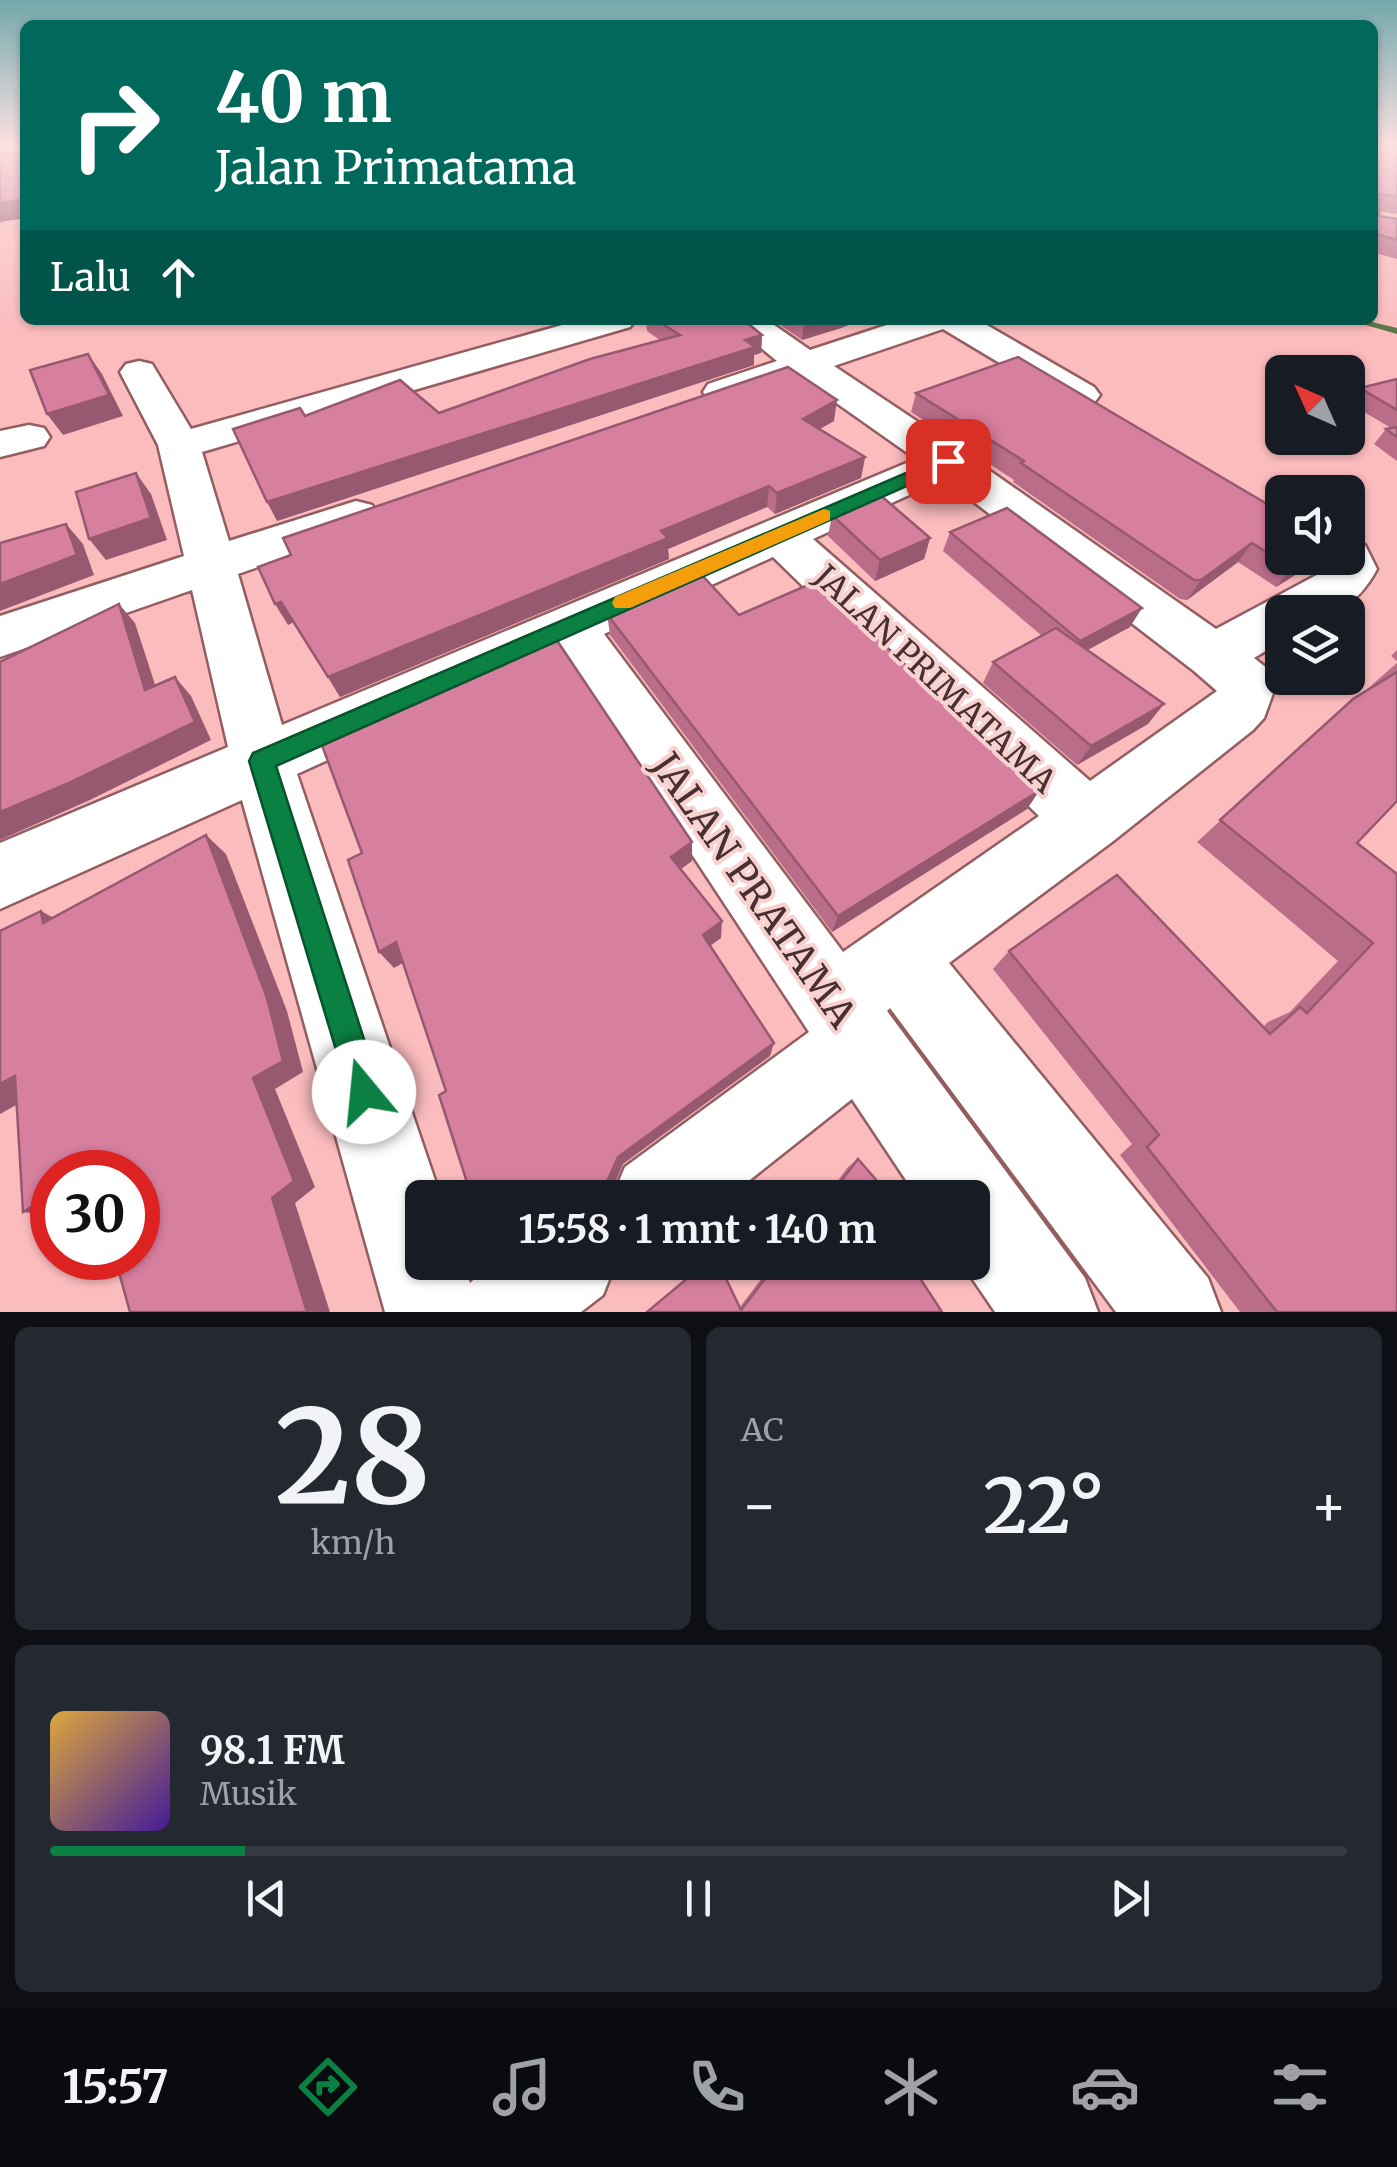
<!DOCTYPE html>
<html lang="id">
<head>
<meta charset="utf-8">
<style>
	:root { --surface:#171b24; --page:#242831; --text:#f1f3f6; --muted:#9ea1a6; --line:#363941; --accent:#0b8043 }
	body { margin:0; font-family:Merriweather,serif; background:var(--page); color:var(--text); height:100vh; display:flex; flex-direction:column; font-size:38px; white-space:nowrap }
	* { box-sizing:border-box; margin:0 }
	p { font-size:32px; color:var(--muted) }
	.icon { flex:none; width:55px; height:55px; fill:none; stroke:currentColor; stroke-width:2; stroke-linecap:round; stroke-linejoin:round }
	.map { position:relative; height:1312px; overflow:hidden }
	.side { display:flex; flex-direction:column; gap:15px; padding:15px; background:#0d0f14; flex:1 }
	.side>* { flex:none }
	.guide { position:absolute; left:20px; top:20px; width:1358px; height:305px; border-radius:15px; box-shadow:0 2px 8px #0004; background:#00695c; color:#fff; overflow:hidden }
	.needle { width:65px; rotate:315deg }
	.fabs { position:absolute; left:1265px; top:355px; display:grid; gap:20px }
	.fabs a { display:grid; place-items:center; width:100px; height:100px; border-radius:15px; background:var(--surface); box-shadow:0 2px 8px #0004; font-size:50px }
	.speed { position:absolute; left:30px; top:1150px; display:flex; gap:20px; font-size:50px; font-weight:700; text-align:center }
	.speed>* { display:grid; place-content:center; width:130px; height:130px; border-radius:50%; background:var(--surface); box-shadow:0 2px 8px #0004; line-height:1 }
	.speed .limit { border:15px solid #d22; background:#fff; color:#111 }
	.pin { position:absolute; display:grid; place-items:center; width:85px; height:85px; color:#fff; margin:-42px; border-radius:20px; box-shadow:0 5px 15px #0006 }
	.me { position:absolute; width:110px; margin:-55px; rotate:343deg; stroke-linejoin:round; filter:drop-shadow(0 0 8px #0008) }
	.turn { display:flex; align-items:center; gap:35px; height:210px; padding:0 30px; font-size:45px }
	.turn .icon { width:130px; height:130px; stroke-width:2.5 }
	.turn b { display:block; font-size:70px; line-height:85px }
	.then { display:flex; align-items:center; height:95px; padding:0 30px; background:#0003; gap:20px; font-size:38px }
	.big { font-size:75px; font-weight:700; line-height:1.1 }
	.side .card { flex:1; display:flex; flex-direction:column; justify-content:center; gap:15px; min-width:0; padding:0 35px; border-radius:15px; background:var(--page) }
	.side .dial { align-items:center; gap:0 }
	.dial b { font-size:130px; line-height:1 }
	.song { display:flex; align-items:center; gap:30px }
	.cover { width:120px; height:120px; border-radius:15px; background:linear-gradient(135deg,hsl(40 70% 55%),hsl(260 70% 35%)) }
	.played { height:10px; border-radius:5px; background:linear-gradient(90deg,var(--accent) 15%,var(--line) 15%) }
	.keys { display:flex; justify-content:space-around; direction:ltr }
	.heat { display:flex; justify-content:space-between; align-items:center; font-size:55px; direction:ltr }
	.side .tiles { flex:1; display:grid; gap:15px; grid-template-columns:1fr 1fr }
	.card:last-child { grid-column:span 2 }
	.trip { position:absolute; left:405px; top:1180px; width:585px; height:100px; border-radius:15px; background:var(--surface); box-shadow:0 2px 8px #0004; font-weight:700; line-height:100px; text-align:center }
	.menu { display:flex; height:160px; justify-content:space-around; align-items:center; background:#090b0e; color:var(--muted) }
	.menu .icon { width:70px; height:70px }
	.menu .on { color:var(--accent) }
	.menu b { font-size:45px; color:var(--text) }
	.map>svg:first-child { display:block }
	.lines { fill:none; stroke-linecap:round; stroke-linejoin:round }
	.stream { fill:#5c7846; fill-rule:evenodd }
	.minor-casing { stroke:#945d5f; stroke-width:5 }
	.minor { fill:#fff; fill-rule:evenodd }
	.wall { fill:#b96d88 }
	.shaded-wall { fill:#96596f }
	.building { fill:#d77f9e; stroke:#96596f; stroke-width:2.5 }
	.route { fill:#0b8043; stroke:#07532c; stroke-width:2.5 }
	.slow { fill:#f59e0b }
	.labels { text-anchor:middle; dominant-baseline:central; stroke-width:8; stroke-linejoin:round; paint-order:stroke }
	.street-label { font-size:32px; fill:#482f30; stroke:#f8d1d1 }
	.near-street-label { font-size:38px; fill:#482f30; stroke:#f8d1d1 }
</style>
</head>
<body>
<div class="map">
<svg width="1397" height="1312" viewBox="0 0 1397 1312">
	<rect width="100%" height="100%" fill="#fbbcbe"/>
	<g class="lines">
		<!-- stream -->
		<path class="stream" d="M 1348,320 L 1364,320 L 1397,328 L 1397,334 Z"/>
		<defs>
			<g id="minor">
				<path d="M 580,320 L 635,320 L 630,327 L 202,452 L 229,541 L 356,501 L 372,505 L 379,516 L 372,527 L 238,574 L 282,725 L 916,459 L 801,378 L 722,404 L 708,400 L 703,392 L 708,384 L 777,361 L 727,320 L 767,320 L 810,350 L 902,320 L 978,320 L 1094,387 L 1100,395 L 1094,403 L 1080,407 L 1066,403 L 943,329 L 834,366 L 963,452 L 1216,629 L 1326,570 L 1324,558 L 1348,558 L 1348,540 L 1365,545 L 1377,569 C 1352,615 1330,612 1282,612 L 1282,641 L 1254,658 L 1268,669 L 1276,685 L 1264,718 L 1253,730 L 1112,842 L 949,963 L 1208,1278 L 1221,1312 L 1116,1312 L 890,1008 L 887,1011 L 1085,1278 L 1098,1312 L 995,1312 L 961,1262 L 972,1262 L 972,1198 L 918,1198 L 852,1099 L 727,1198 L 612,1198 L 625,1167 L 809,1032 L 560,654 L 297,774 L 441,1198 L 422,1198 L 422,1262 L 463,1262 L 470,1283 L 493,1262 L 616,1262 L 603,1295 L 581,1312 L 385,1312 L 242,800 L 0,909 L 0,843 L 228,747 L 192,590 L 0,657 L 0,616 L 184,556 L 158,445 L 120,372 L 126,364 L 139,361 L 152,364 L 191,429 ZM 944,479 L 1194,671 L 1217,691 L 1090,781 L 813,539 ZM 773,557 L 1039,816 L 843,952 L 604,634 Z"/>
				<path d="M 29,425 L 44,428 L 50,437 L 44,446 L 0,457 L 0,431 Z"/>
			</g>
		</defs>
		<!-- minor casing -->
		<use href="#minor" class="minor-casing"/>
		<!-- minor -->
		<use href="#minor" class="minor"/>
	</g>
	<!-- wall -->
	<g class="wall">
		<path d="M 1372,147 L 1397,147 L 1397,214 L 1379,211 L 1379,216 L 1397,219 L 1397,259 L 1372,252 Z"/>
		<path d="M 646,320 L 744,320 L 762,335 L 761,353 L 754,355 L 754,365 L 277,521 L 305,416 L 439,413 L 661,341 L 647,331 Z"/>
		<path d="M 773,320 L 860,320 L 841,328 L 802,340 Z"/>
		<path d="M 1018,357 L 1282,558 L 1322,558 L 1276,587 L 1238,562 L 1187,600 L 1180,599 L 1013,482 L 1014,480 L 911,412 L 916,393 Z"/>
		<path d="M 788,367 L 834,421 L 820,429 L 865,457 L 861,478 L 775,514 L 767,507 L 668,549 L 669,559 L 340,697 L 294,622 L 288,625 Z"/>
		<path d="M 1397,379 L 1397,461 L 1374,444 L 1386,429 L 1391,428 L 1349,403 L 1360,388 Z"/>
		<path d="M 832,515 L 930,538 L 924,559 L 875,581 L 828,536 Z"/>
		<path d="M 950,532 L 1130,627 L 1087,650 L 1148,724 L 1077,765 L 983,683 L 993,662 L 1042,636 L 943,551 Z"/>
		<path d="M 607,614 L 739,615 L 1039,791 L 1027,809 L 832,932 L 610,635 Z"/>
		<path d="M 1397,650 L 1397,661 L 1391,656 Z"/>
		<path d="M 1397,663 L 1397,801 L 1357,843 L 1397,874 L 1397,1312 L 1240,1312 L 1120,1155 L 1132,1144 L 993,969 L 1009,951 L 1263,1027 L 1268,1022 L 1290,1012 L 1338,961 L 1197,842 L 1353,699 L 1368,690 L 1366,690 Z"/>
		<path d="M 858,1159 L 892,1198 L 825,1198 L 848,1167 Z"/>
		<path d="M 774,1262 L 922,1262 L 916,1272 L 942,1312 L 647,1312 L 740,1307 Z"/>
	</g>
	<!-- shaded-wall -->
	<g class="shaded-wall">
		<path d="M 25,199 L 25,218 L 1,222 L 0,224 L 0,203 Z"/>
		<path d="M 812,320 L 860,320 L 841,328 L 802,340 L 804,322 Z"/>
		<path d="M 762,335 L 761,353 L 754,355 L 754,365 L 277,521 L 267,502 Z"/>
		<path d="M 88,354 L 102,374 L 123,416 L 63,435 L 47,414 Z"/>
		<path d="M 837,400 L 834,421 L 801,439 L 803,419 Z"/>
		<path d="M 865,457 L 861,478 L 775,514 L 777,493 Z"/>
		<path d="M 136,473 L 151,494 L 167,540 L 106,560 L 89,539 Z"/>
		<path d="M 769,486 L 767,507 L 668,549 L 669,559 L 340,697 L 328,677 L 661,531 Z"/>
		<path d="M 66,524 L 83,544 L 94,575 L 0,611 L 0,584 Z"/>
		<path d="M 930,538 L 924,559 L 875,581 L 880,560 Z"/>
		<path d="M 1252,543 L 1238,562 L 1187,600 L 1201,580 Z"/>
		<path d="M 1308,558 L 1322,558 L 1276,587 L 1292,568 Z"/>
		<path d="M 281,602 L 294,622 L 288,625 L 275,604 Z"/>
		<path d="M 119,604 L 135,623 L 163,709 L 145,690 Z"/>
		<path d="M 1142,608 L 1130,627 L 1069,660 L 1080,641 Z"/>
		<path d="M 175,677 L 191,696 L 211,740 L 90,800 L 0,840 L 0,812 Z"/>
		<path d="M 1164,704 L 1148,724 L 1077,765 L 1091,746 Z"/>
		<path d="M 1039,791 L 1027,809 L 832,932 L 838,916 Z"/>
		<path d="M 206,835 L 226,854 L 287,1011 L 303,1072 L 275,1089 L 315,1187 L 295,1203 L 330,1312 L 307,1312 L 272,1198 Z"/>
		<path d="M 692,842 L 692,861 L 672,876 L 671,857 Z"/>
		<path d="M 41,911 L 70,927 L 43,923 Z"/>
		<path d="M 722,921 L 721,938 L 703,951 L 703,935 Z"/>
		<path d="M 396,942 L 410,959 L 394,968 L 379,952 Z"/>
		<path d="M 774,1043 L 770,1056 L 623,1164 L 609,1197 L 604,1196 L 603,1191 L 618,1157 Z"/>
		<path d="M 15,1076 L 49,1087 L 0,1114 L 0,1084 Z"/>
		<path d="M 52,1194 L 52,1215 L 23,1212 Z"/>
	</g>
	<!-- building -->
	<g class="building">
		<path d="M 0,147 L 25,147 L 25,199 L 0,203 Z"/>
		<path d="M 1372,147 L 1397,147 L 1397,197 L 1379,194 L 1379,216 L 1397,219 L 1397,240 L 1372,233 Z"/>
		<path d="M 656,320 L 744,320 L 762,335 L 745,340 L 755,347 L 267,502 L 233,429 L 300,408 L 305,416 L 400,380 L 439,413 L 590,359 L 680,335 Z"/>
		<path d="M 88,354 L 109,395 L 47,414 L 30,370 Z"/>
		<path d="M 1018,357 L 1279,511 L 1282,511 L 1282,558 L 1308,558 L 1292,568 L 1252,543 L 1201,580 L 1194,580 L 1021,463 L 1024,461 L 916,393 Z"/>
		<path d="M 788,367 L 837,400 L 803,419 L 865,457 L 777,493 L 769,486 L 661,531 L 668,538 L 328,677 L 281,602 L 275,604 L 258,567 L 291,555 L 283,538 Z"/>
		<path d="M 1397,379 L 1397,410 L 1360,388 Z"/>
		<path d="M 1397,427 L 1397,437 L 1386,429 Z"/>
		<path d="M 136,473 L 151,518 L 89,539 L 76,492 Z"/>
		<path d="M 879,494 L 930,538 L 880,560 L 832,515 Z"/>
		<path d="M 1007,508 L 1142,608 L 1080,641 L 950,532 Z"/>
		<path d="M 66,524 L 77,555 L 0,584 L 0,543 Z"/>
		<path d="M 700,573 L 739,615 L 817,581 L 1039,791 L 838,916 L 607,614 Z"/>
		<path d="M 119,604 L 145,690 L 175,677 L 195,722 L 69,783 L 0,812 L 0,662 Z"/>
		<path d="M 1056,628 L 1164,704 L 1091,746 L 993,662 Z"/>
		<path d="M 554,636 L 692,842 L 671,857 L 722,921 L 703,935 L 774,1043 L 618,1157 L 603,1191 L 604,1196 L 614,1196 L 613,1198 L 472,1198 L 439,1095 L 446,1091 L 396,942 L 379,952 L 348,860 L 362,853 L 320,740 Z"/>
		<path d="M 1397,672 L 1397,801 L 1357,843 L 1397,874 L 1397,1312 L 1277,1312 L 1147,1147 L 1159,1135 L 1009,951 L 1117,875 L 1270,1034 L 1300,1007 L 1307,1013 L 1373,943 L 1220,820 L 1353,699 Z"/>
		<path d="M 206,835 L 267,998 L 283,1061 L 253,1078 L 294,1181 L 272,1198 L 307,1312 L 130,1312 L 115,1258 L 138,1258 L 138,1172 L 93,1172 L 93,1171 L 52,1172 L 52,1194 L 23,1212 L 15,1076 L 0,1084 L 0,931 L 41,911 L 43,923 Z"/>
		<path d="M 858,1159 L 892,1198 L 828,1198 Z"/>
		<path d="M 707,1262 L 718,1262 L 741,1310 L 778,1262 L 922,1262 L 916,1272 L 942,1312 L 647,1312 Z"/>
	</g>
	<!-- sky -->
	<linearGradient id="sky" x2="0" y2="1"><stop stop-color="#73a8ab"/><stop offset="0.44" stop-color="#fde1e2"/><stop offset="1" stop-color="#fde1e2" stop-opacity="0"/></linearGradient>
	<rect width="1397" height="331" fill="url(#sky)"/>
	<!-- route -->
	<path class="route" d="M 948,455 L 957,461 L 954,465 L 276,766 L 381,1092 L 376,1103 L 364,1108 L 352,1103 L 249,761 L 253,753 Z"/>
	<!-- slow -->
	<path class="slow" d="M 824,509 L 830,511 L 830,520 L 630,608 L 615,608 L 612,603 L 615,597 Z"/>
	<g class="labels">
		<!-- street labels -->
		<g class="street-label">
			<text transform="translate(935 679) rotate(43)">JALAN PRIMATAMA</text>
		</g>
		<!-- near-street labels -->
		<g class="near-street-label">
			<text transform="translate(754 890) rotate(55)">JALAN PRATAMA</text>
		</g>
	</g>
</svg>
<div class="fabs">
<a><svg class="needle" viewBox="-14 -14 28 28"><path d="M0-13l5 13h-10z" fill="#e53935"/><path d="M0 13l5-13h-10z" fill="#9ea1a6"/></svg></a>
<a><svg class="icon" aria-label="sound" viewBox="0 0 24 24"><path d="M4 9h4l5-4v14l-5-4H4zM17 9q2 3 0 6"/></svg></a>
<a><svg class="icon" aria-label="layers" viewBox="0 0 24 24"><path d="M12 4l9 5-9 5-9-5zM3 14l9 5 9-5"/></svg></a>
</div>
<div class="speed"><div class="limit">30</div></div>
<div class="pin" style="left:948px;top:461px;background:#d93025"><svg class="icon" aria-label="arrive" viewBox="0 0 24 24"><path d="M6 21V4h12l-3 4 3 4H6"/></svg></div>
<svg class="me" style="left:364px;top:1092px" viewBox="-20 -20 40 40"><circle r="19" fill="#fff"/><path d="M0-13L10 11 0 6-10 11z" fill="#0b8043"/></svg>
<div class="trip">15:58 · 1 mnt · 140 m</div>
<div class="guide">
<div class="turn"><svg class="icon" aria-label="right" viewBox="0 0 24 24"><path d="M7 20v-9h11M14 6l5 5-5 5"/></svg><div><b>40 m</b>Jalan Primatama</div></div>
<div class="then">Lalu<svg class="icon" aria-label="ahead" viewBox="0 0 24 24"><path d="M12 20V5M6 11l6-6 6 6"/></svg></div>
</div>
</div>
<section class="side">
<div class="tiles">
<div class="card dial"><b>28</b><p>km/h</p></div>
<div class="card"><p>AC</p>
<div class="heat"><a>−</a><b class="big">22°</b><a>+</a></div>
</div>
<div class="card">
<div class="song"><i class="cover"></i><div><b>98.1 FM</b><p>Musik</p></div></div>
<div class="played"></div>
<div class="keys"><svg class="icon" aria-label="previous" viewBox="0 0 24 24"><path d="M18 5L8 12l10 7zM5 5v14"/></svg><svg class="icon" aria-label="pause" viewBox="0 0 24 24"><path d="M8 5v14M16 5v14"/></svg><svg class="icon" aria-label="next" viewBox="0 0 24 24"><path d="M6 5l10 7-10 7zM19 5v14"/></svg></div>
</div>
</div>
</section>
<nav class="menu">
<b>15:57</b>
<svg class="icon on" aria-label="directions" viewBox="0 0 24 24"><path d="M12 3l9 9-9 9-9-9zM9 14v-3h6M13 9l2 2-2 2"/></svg>
<svg class="icon" aria-label="music" viewBox="0 0 24 24"><path d="M9 18V5l10-2v13"/><circle cx="6" cy="18" r="3"/><circle cx="16" cy="16" r="3"/></svg>
<svg class="icon" aria-label="phone" viewBox="0 0 24 24"><path d="M5 4h4l2 5-3 2q2 4 5 5l2-3 5 2v4C11 20 4 13 5 4z"/></svg>
<svg class="icon" aria-label="climate" viewBox="0 0 24 24"><path d="M12 3v18M4 7l16 10M4 17L20 7"/></svg>
<svg class="icon" aria-label="car" viewBox="0 0 24 24"><path d="M5 17H2v-5l4-1 3-4h7l3 4 3 1v5h-3M9 17h6M6 11h13"/><circle cx="7" cy="17" r="2"/><circle cx="17" cy="17" r="2"/></svg>
<svg class="icon" aria-label="filters" viewBox="0 0 24 24"><path d="M4 7h16M4 17h16"/><circle cx="9" cy="7" r="2"/><circle cx="15" cy="17" r="2"/></svg>
</nav>
</body>
</html>
